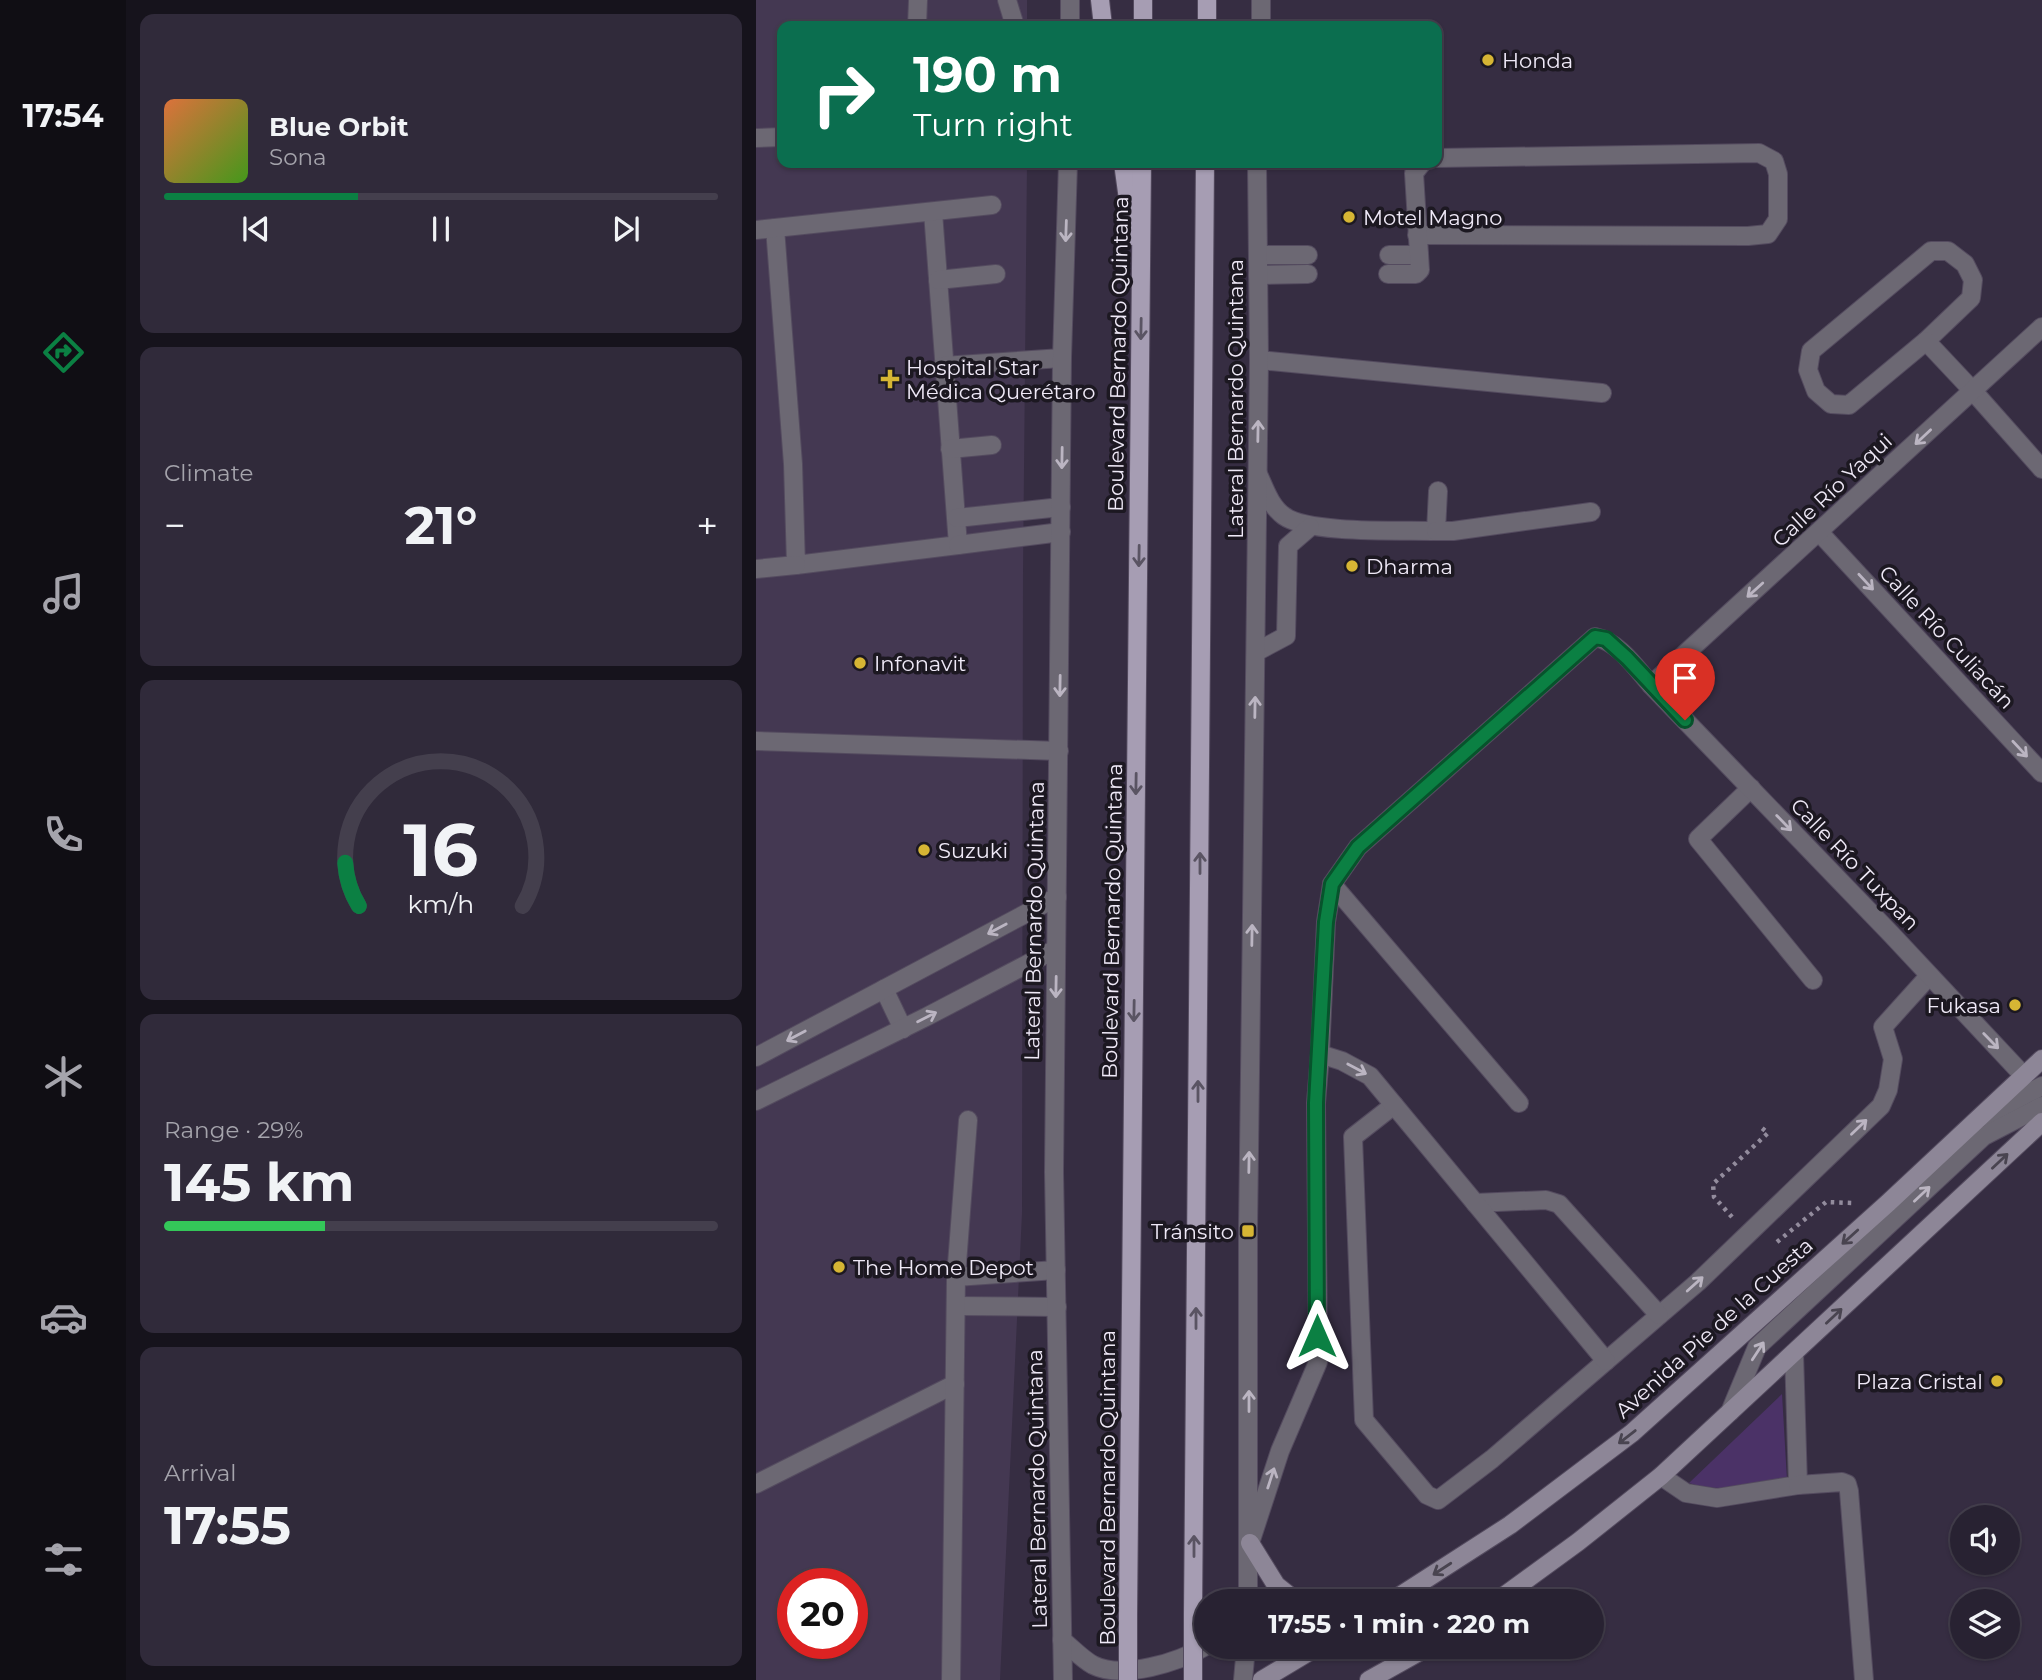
<!DOCTYPE html>
<html lang="en">
<head>
<meta charset="utf-8">
<style>
	:root { --surface:#282232; --page:#302a3a; --text:#f1f3f6; --muted:#a5a4ac; --line:#443f4d; --accent:#0b8043 }
	body { margin:0; font-family:Montserrat,sans-serif; background:var(--page); color:var(--text); height:100vh; display:flex; flex-direction:column; font-size:26px; white-space:nowrap }
	* { box-sizing:border-box; margin:0 }
	p { font-size:23px; color:var(--muted) }
	.icon { flex:none; width:38px; height:38px; fill:none; stroke:currentColor; stroke-width:2; stroke-linecap:round; stroke-linejoin:round }
	.map { position:relative; flex:1; overflow:hidden }
	.details { display:flex; flex-direction:column; gap:14px; padding:14px; background:#16131c; width:630px }
	.details>* { flex:none }
	.banner { position:absolute; left:21px; top:21px; width:665px; height:147px; border-radius:14px; box-shadow:0 2px 5px #0004,0 0 0 2px var(--line); background:#0b6e4f; color:#fff; overflow:hidden }
	.fabs { position:absolute; left:1194px; top:1505px; display:grid; gap:14px }
	.fabs a { display:grid; place-items:center; width:70px; height:70px; border-radius:50%; background:var(--surface); box-shadow:0 2px 5px #0004,0 0 0 2px var(--line); font-size:35px }
	.speed { position:absolute; left:21px; top:1568px; display:flex; gap:14px; font-size:35px; font-weight:700; text-align:center }
	.speed>* { display:grid; place-content:center; width:91px; height:91px; border-radius:50%; background:var(--surface); box-shadow:0 2px 5px #0004,0 0 0 2px var(--line); line-height:1 }
	.speed .limit { border:10px solid #d22; background:#fff; color:#111 }
	.pin { position:absolute; display:grid; place-items:center; width:60px; height:60px; color:#fff; margin:-72px -30px; border-radius:50% 50% 50% 0; rotate:-45deg; box-shadow:0 0 7px #0007 }
	.pin .icon { rotate:45deg }
	.me { position:absolute; width:77px; margin:-38px; rotate:0deg; stroke-linejoin:round; filter:drop-shadow(0 0 5px #0008) }
	.turn { display:flex; align-items:center; gap:24px; height:147px; padding:0 21px; font-size:32px }
	.turn .icon { width:91px; height:91px; stroke-width:2.5 }
	.turn b { display:block; font-size:49px; line-height:60px }
	.big { font-size:52px; font-weight:700; line-height:1.1 }
	.details .tile { flex:1; display:flex; flex-direction:column; justify-content:center; gap:10px; min-width:0; padding:0 24px; border-radius:14px; background:var(--page) }
	.details .dial { align-items:center; gap:0 }
	.dial svg { height:182px; overflow:visible; fill:none; stroke:var(--line); stroke-width:7; stroke-linecap:round; text-anchor:middle }
	.dial text { fill:var(--text); stroke:none }
	.song { display:flex; align-items:center; gap:21px }
	.cover { width:84px; height:84px; border-radius:10px; background:linear-gradient(135deg,hsl(20 70% 55%),hsl(100 70% 35%)) }
	.played { height:7px; border-radius:4px; background:linear-gradient(90deg,var(--accent) 35%,var(--line) 35%) }
	.keys { display:flex; justify-content:space-around; direction:ltr }
	.heat { display:flex; justify-content:space-between; align-items:center; font-size:38px; direction:ltr }
	.charge { height:10px; border-radius:5px; background:linear-gradient(90deg,#34c759 29%,var(--line) 0) }
	.trip { position:absolute; left:438px; top:1589px; width:410px; height:70px; border-radius:35px; background:var(--surface); box-shadow:0 2px 5px #0004,0 0 0 2px var(--line); font-weight:700; line-height:70px; text-align:center }
	main { display:flex; flex:1; min-height:0 }
	.dock { display:flex; flex-direction:column; width:126px; justify-content:space-around; align-items:center; background:#100e14; color:var(--muted) }
	.dock .icon { width:49px; height:49px }
	.dock .selected { color:var(--accent) }
	.dock b { font-size:32px; color:var(--text) }
	.map>svg:first-child { display:block }
	.built { fill:#443852; fill-rule:evenodd }
	.green { fill:#4b3267 }
	.lines { fill:none; stroke-linecap:round; stroke-linejoin:round }
	.service-casing { stroke:#544b5f; stroke-width:20 }
	.minor-casing { stroke:#544b5f; stroke-width:20 }
	.tertiary-casing { stroke:#544b5f; stroke-width:20 }
	.secondary-casing { stroke:#544b5f; stroke-width:20 }
	.primary-casing { stroke:#544b5f; stroke-width:20 }
	.path { stroke:#938c9d; stroke-width:4.5; stroke-dasharray:3.5 5; stroke-linecap:butt }
	.service { stroke:#6c6873; stroke-width:18 }
	.minor { stroke:#6c6873; stroke-width:18 }
	.tertiary { stroke:#6c6873; stroke-width:18 }
	.secondary { stroke:#8d8697; stroke-width:18 }
	.primary { stroke:#a69db3; stroke-width:18 }
	.primary-bridge-casing { stroke:#544b5f; stroke-width:20; stroke-linecap:butt }
	.primary-bridge { stroke:#a69db3; stroke-width:18 }
	.oneway { stroke:#bbb5c2 }
	.oneway2 { stroke:#5a5463 }
	.oneway3 { stroke:#494450 }
	.route-casing { stroke:#07532c; stroke-width:18 }
	.route { stroke:#0b8043; stroke-width:12 }
	.poi-dot { fill:#d6b534; stroke:#1c1821; stroke-width:2.5 }
	.labels { text-anchor:middle; dominant-baseline:central; stroke-width:7; stroke-linejoin:round; paint-order:stroke }
	.poi-label { font-size:21px; fill:#efe9f7; stroke:#1c1821; text-anchor:start }
	.street-label { font-size:21px; fill:#efe9f7; stroke:#1c1821 }
</style>
</head>
<body>
<main>
<nav class="dock">
<b>17:54</b>
<svg class="icon selected" aria-label="directions" viewBox="0 0 24 24"><path d="M12 3l9 9-9 9-9-9zM9 14v-3h6M13 9l2 2-2 2"/></svg>
<svg class="icon" aria-label="music" viewBox="0 0 24 24"><path d="M9 18V5l10-2v13"/><circle cx="6" cy="18" r="3"/><circle cx="16" cy="16" r="3"/></svg>
<svg class="icon" aria-label="phone" viewBox="0 0 24 24"><path d="M5 4h4l2 5-3 2q2 4 5 5l2-3 5 2v4C11 20 4 13 5 4z"/></svg>
<svg class="icon" aria-label="climate" viewBox="0 0 24 24"><path d="M12 3v18M4 7l16 10M4 17L20 7"/></svg>
<svg class="icon" aria-label="car" viewBox="0 0 24 24"><path d="M5 17H2v-5l4-1 3-4h7l3 4 3 1v5h-3M9 17h6M6 11h13"/><circle cx="7" cy="17" r="2"/><circle cx="17" cy="17" r="2"/></svg>
<svg class="icon" aria-label="filters" viewBox="0 0 24 24"><path d="M4 7h16M4 17h16"/><circle cx="9" cy="7" r="2"/><circle cx="15" cy="17" r="2"/></svg>
</nav>
<section class="details">
<div class="tile">
<div class="song"><i class="cover"></i><div><b>Blue Orbit</b><p>Sona</p></div></div>
<div class="played"></div>
<div class="keys"><svg class="icon" aria-label="previous" viewBox="0 0 24 24"><path d="M18 5L8 12l10 7zM5 5v14"/></svg><svg class="icon" aria-label="pause" viewBox="0 0 24 24"><path d="M8 5v14M16 5v14"/></svg><svg class="icon" aria-label="next" viewBox="0 0 24 24"><path d="M6 5l10 7-10 7zM19 5v14"/></svg></div>
</div>
<div class="tile"><p>Climate</p>
<div class="heat"><a>−</a><b class="big">21°</b><a>+</a></div>
</div>
<div class="tile dial"><svg viewBox="0 0 100 80">
<path d="M14 69A42 42 0 1 1 86 69"/>
<path d="M14 69A42 42 0 0 1 8 50" stroke="#0b8043"/>
<text x="50" y="56" font-size="32" font-weight="700">16</text>
<text x="50" y="72" font-size="11">km/h</text>
</svg></div>
<div class="tile"><p>Range · 29%</p><b class="big">145 km</b><div class="charge"></div></div>
<div class="tile"><p>Arrival</p><b class="big">17:55</b></div>
</section>
<div class="map">
<svg width="1286" height="1680" viewBox="0 0 1286 1680">
	<rect width="100%" height="100%" fill="#362d42"/>
	<!-- built -->
	<path class="built" d="M 0,0 L 271,0 L 271,26 L 26,26 L 26,163 L 271,163 L 267,572 L 266,1213 L 244,1680 L 0,1680 ZM 37,1584 L 96,1584 L 96,1643 L 37,1643 Z"/>
	<!-- green -->
	<path class="green" d="M 1026,1394 L 1031,1480 C 1001,1484 962,1494 933,1483 Z"/>
	<g class="lines">
		<defs>
			<g id="service">
				<path d="M 251,0 L 259,26"/>
				<path d="M 161,26 L 162,0"/>
				<path d="M 0,138 L 26,137"/>
				<path d="M 19,228 L 37,464 L 40,565 L 202,545 L 177,212"/>
				<path d="M 0,230 L 236,205"/>
				<path d="M 661,235 L 992,236 L 1012,234 L 1022,219 L 1022,174 L 1018,161 L 1003,153 L 681,158"/>
				<path d="M 1175,251 L 1192,251 L 1209,264 L 1217,280 L 1215,298 L 1170,341 L 1093,405 L 1075,404 L 1060,391 L 1052,370 L 1055,351 Z"/>
				<path d="M 502,255 L 552,255"/>
				<path d="M 633,255 L 663,255"/>
				<path d="M 632,274 L 660,274 L 664,270 L 658,173 L 666,163"/>
				<path d="M 502,275 L 552,274"/>
				<path d="M 182,280 L 240,274"/>
				<path d="M 1170,341 L 1217,391"/>
				<path d="M 503,360 L 846,393"/>
				<path d="M 187,366 L 306,358"/>
				<path d="M 194,449 L 236,445"/>
				<path d="M 502,474 C 509,489 514,506 528,516 C 553,534 645,530 680,531 L 682,491"/>
				<path d="M 201,518 L 305,507"/>
				<path d="M 680,531 L 697,531 L 835,512"/>
				<path d="M 202,545 L 305,532"/>
				<path d="M 0,569 L 40,565"/>
				<path d="M 500,652 L 530,636 L 532,546 L 554,527"/>
				<path d="M 0,741 L 303,751"/>
				<path d="M 995,788 L 942,839 L 1057,980"/>
				<path d="M 576,884 L 763,1103"/>
				<path d="M 128,989 L 147,1029"/>
				<path d="M 564,1054 L 570,922 L 576,884 L 602,847 L 839,637 C 863,642 880,668 895,685"/>
				<path d="M 0,1057 L 301,897"/>
				<path d="M 0,1101 L 170,1017 L 300,949"/>
				<path d="M 638,1105 L 597,1137 L 608,1420 L 671,1495 L 682,1500 L 736,1459 L 942,1282 L 1125,1106 L 1132,1090 L 1137,1059 L 1127,1027 L 1173,976"/>
				<path d="M 1227,1117 L 1286,1086"/>
				<path d="M 719,1203 L 790,1200 L 803,1204 L 903,1315"/>
				<path d="M 200,1277 L 300,1270"/>
				<path d="M 200,1306 L 301,1307"/>
				<path d="M 974,1412 L 1001,1347 L 1228,1136 L 1286,1106"/>
				<path d="M 905,1476 L 930,1493 L 961,1498 L 1042,1485 L 1038,1353"/>
				<path d="M 0,1484 L 199,1384"/>
				<path d="M 1042,1485 L 1086,1482 L 1091,1484 L 1093,1491 L 1108,1680"/>
				<path d="M 494,1543 L 524,1451 L 562,1362 L 560,1103 L 564,1054 L 586,1061 L 614,1076 L 850,1361"/>
				<path d="M 195,1680 L 200,1277 L 212,1120"/>
			</g>
			<g id="minor">
				<path d="M 1217,391 L 1286,469"/>
				<path d="M 1063,532 L 1286,773"/>
				<path d="M 1267,1075 L 1135,934 L 895,685 L 1286,327"/>
			</g>
			<g id="tertiary">
				<path d="M 314,26 L 314,0"/>
				<path d="M 505,26 L 505,0"/>
				<path d="M 492,1601 L 492,1231 L 503,360 L 501,163"/>
				<path d="M 306,1640 C 316,1648 326,1659 337,1665 C 367,1680 423,1662 450,1646"/>
				<path d="M 307,1680 L 298,1172 L 306,358 L 312,163"/>
				<path d="M 487,1680 L 490,1647"/>
			</g>
			<g id="secondary">
				<path d="M 494,1543 L 520,1585 L 540,1601"/>
				<path d="M 636,1601 L 754,1525 L 876,1433 L 1132,1203 L 1286,1059"/>
				<path d="M 741,1601 L 822,1542 L 905,1476 L 1286,1122"/>
				<path d="M 506,1680 L 561,1647"/>
				<path d="M 613,1680 L 672,1647"/>
			</g>
			<g id="primary">
				<path d="M 344,0 L 347,26"/>
				<path d="M 387,26 L 387,0"/>
				<path d="M 451,26 L 451,0"/>
				<path d="M 367,163 L 377,236"/>
				<path d="M 437,1614 L 449,163"/>
				<path d="M 372,1616 L 386,163"/>
			</g>
		</defs>
		<!-- service casing -->
		<use href="#service" class="service-casing"/>
		<!-- minor casing -->
		<use href="#minor" class="minor-casing"/>
		<!-- tertiary casing -->
		<use href="#tertiary" class="tertiary-casing"/>
		<!-- secondary casing -->
		<use href="#secondary" class="secondary-casing"/>
		<!-- primary casing -->
		<use href="#primary" class="primary-casing"/>
		<!-- path -->
		<g class="path">
			<path d="M 976,1217 L 958,1197 L 957,1184 L 1012,1133 L 1006,1128"/>
			<path d="M 1021,1242 L 1070,1202 L 1096,1203"/>
		</g>
		<!-- service -->
		<use href="#service" class="service"/>
		<!-- minor -->
		<use href="#minor" class="minor"/>
		<!-- tertiary -->
		<use href="#tertiary" class="tertiary"/>
		<!-- secondary -->
		<use href="#secondary" class="secondary"/>
		<!-- primary -->
		<use href="#primary" class="primary"/>
		<defs>
			<g id="primary-bridge">
				<path d="M 372,1616 L 372,1680"/>
				<path d="M 437,1680 L 437,1614"/>
			</g>
		</defs>
		<!-- primary-bridge casing -->
		<use href="#primary-bridge" class="primary-bridge-casing"/>
		<!-- primary-bridge -->
		<use href="#primary-bridge" class="primary-bridge"/>
	</g>
	<!-- one-way arrows -->
	<defs><path id="oneway-shaft" d="M-6 0H5M1.5-3L5.5 0L1.5 3" fill="none" stroke-width="1.6" stroke-linecap="round" stroke-linejoin="round" transform="scale(1.75)"/></defs>
	<g class="oneway">
		<use href="#oneway-shaft" transform="translate(310 231) rotate(92)"/>
		<use href="#oneway-shaft" transform="translate(502 431) rotate(-89)"/>
		<use href="#oneway-shaft" transform="translate(1167 437) rotate(137)"/>
		<use href="#oneway-shaft" transform="translate(306 458) rotate(91)"/>
		<use href="#oneway-shaft" transform="translate(1110 582) rotate(47)"/>
		<use href="#oneway-shaft" transform="translate(999 590) rotate(138)"/>
		<use href="#oneway-shaft" transform="translate(304 686) rotate(91)"/>
		<use href="#oneway-shaft" transform="translate(499 707) rotate(-89)"/>
		<use href="#oneway-shaft" transform="translate(1264 749) rotate(47)"/>
		<use href="#oneway-shaft" transform="translate(1028 823) rotate(46)"/>
		<use href="#oneway-shaft" transform="translate(241 929) rotate(152)"/>
		<use href="#oneway-shaft" transform="translate(496 935) rotate(-89)"/>
		<use href="#oneway-shaft" transform="translate(300 987) rotate(91)"/>
		<use href="#oneway-shaft" transform="translate(171 1017) rotate(-27)"/>
		<use href="#oneway-shaft" transform="translate(40 1036) rotate(152)"/>
		<use href="#oneway-shaft" transform="translate(1235 1041) rotate(46)"/>
		<use href="#oneway-shaft" transform="translate(601 1069) rotate(28)"/>
		<use href="#oneway-shaft" transform="translate(1103 1127) rotate(-44)"/>
		<use href="#oneway-shaft" transform="translate(493 1162) rotate(-89)"/>
		<use href="#oneway-shaft" transform="translate(1166 1194) rotate(-43)"/>
		<use href="#oneway-shaft" transform="translate(939 1284) rotate(-42)"/>
		<use href="#oneway-shaft" transform="translate(1002 1351) rotate(-57)"/>
		<use href="#oneway-shaft" transform="translate(493 1401) rotate(-90)"/>
		<use href="#oneway-shaft" transform="translate(515 1478) rotate(-72)"/>
	</g>
	<g class="oneway2">
		<use href="#oneway-shaft" transform="translate(385 329) rotate(91)"/>
		<use href="#oneway-shaft" transform="translate(383 556) rotate(91)"/>
		<use href="#oneway-shaft" transform="translate(380 784) rotate(91)"/>
		<use href="#oneway-shaft" transform="translate(444 863) rotate(-90)"/>
		<use href="#oneway-shaft" transform="translate(378 1011) rotate(91)"/>
		<use href="#oneway-shaft" transform="translate(442 1091) rotate(-90)"/>
		<use href="#oneway-shaft" transform="translate(440 1318) rotate(-90)"/>
		<use href="#oneway-shaft" transform="translate(438 1546) rotate(-90)"/>
	</g>
	<g class="oneway3">
		<use href="#oneway-shaft" transform="translate(1244 1161) rotate(-43)"/>
		<use href="#oneway-shaft" transform="translate(1094 1237) rotate(138)"/>
		<use href="#oneway-shaft" transform="translate(1078 1316) rotate(-43)"/>
		<use href="#oneway-shaft" transform="translate(871 1437) rotate(142)"/>
		<use href="#oneway-shaft" transform="translate(686 1569) rotate(147)"/>
	</g>
	<g class="lines">
		<defs>
			<path id="route" d="M 561,1336 L 560,1103 L 570,922 L 576,884 L 602,847 L 839,637 L 850,639 L 871,658 L 929,720"/>
		</defs>
		<!-- route casing -->
		<use href="#route" class="route-casing"/>
		<!-- route -->
		<use href="#route" class="route"/>
	</g>
	<!-- markers -->
	<g class="poi-dot">
		<circle cx="732" cy="60" r="7"/>
		<circle cx="593" cy="217" r="7"/>
		<path d="M130.5 368.5h7v7h7v7h-7v7h-7v-7h-7v-7h7z"/>
		<circle cx="596" cy="566" r="7"/>
		<circle cx="104" cy="663" r="7"/>
		<circle cx="168" cy="850" r="7"/>
		<circle cx="1259" cy="1005" r="7"/>
		<rect x="485" y="1224" width="14" height="14" rx="3.5"/>
		<circle cx="83" cy="1267" r="7"/>
		<circle cx="1241" cy="1381" r="7"/>
	</g>
	<g class="labels">
		<!-- poi labels -->
		<g class="poi-label">
			<text x="746" y="60">Honda</text>
			<text x="607" y="217">Motel Magno</text>
			<text x="150" y="367">Hospital Star<tspan x="150" dy="24">Médica Querétaro</tspan></text>
			<text x="610" y="566">Dharma</text>
			<text x="118" y="663">Infonavit</text>
			<text x="182" y="850">Suzuki</text>
			<text x="1245" y="1005" text-anchor="end">Fukasa</text>
			<text x="478" y="1231" text-anchor="end">Tránsito</text>
			<text x="97" y="1267">The Home Depot</text>
			<text x="1227" y="1381" text-anchor="end">Plaza Cristal</text>
		</g>
		<!-- street labels -->
		<g class="street-label">
			<text transform="translate(362 354) rotate(-89)">Boulevard Bernardo Quintana</text>
			<text transform="translate(479 399) rotate(-90)">Lateral Bernardo Quintana</text>
			<text transform="translate(1076 490) rotate(-43)">Calle Río Yaqui</text>
			<text transform="translate(1191 637) rotate(47)">Calle Río Culiacán</text>
			<text transform="translate(1099 864) rotate(46)">Calle Río Tuxpan</text>
			<text transform="translate(278 921) rotate(-89)">Lateral Bernardo Quintana</text>
			<text transform="translate(356 921) rotate(-89)">Boulevard Bernardo Quintana</text>
			<text transform="translate(958 1328) rotate(-42)">Avenida Pie de la Cuesta</text>
			<text transform="translate(351 1488) rotate(-90)">Boulevard Bernardo Quintana</text>
			<text transform="translate(281 1489) rotate(-91)">Lateral Bernardo Quintana</text>
		</g>
	</g>
</svg>
<div class="fabs">
<a><svg class="icon" aria-label="sound" viewBox="0 0 24 24"><path d="M4 9h4l5-4v14l-5-4H4zM17 9q2 3 0 6"/></svg></a>
<a><svg class="icon" aria-label="layers" viewBox="0 0 24 24"><path d="M12 4l9 5-9 5-9-5zM3 14l9 5 9-5"/></svg></a>
</div>
<div class="speed"><div class="limit">20</div></div>
<div class="pin" style="left:929px;top:720px;background:#d93025"><svg class="icon" aria-label="arrive" viewBox="0 0 24 24"><path d="M6 21V4h12l-3 4 3 4H6"/></svg></div>
<svg class="me" style="left:561px;top:1336px" viewBox="-20 -20 40 40"><path d="M0-17L14 15 0 8-14 15z" fill="#0b8043" stroke="#fff" stroke-width="4"/></svg>
<div class="trip">17:55 · 1 min · 220 m</div>
<div class="banner">
<div class="turn"><svg class="icon" aria-label="right" viewBox="0 0 24 24"><path d="M7 20v-9h11M14 6l5 5-5 5"/></svg><div><b>190 m</b>Turn right</div></div>
</div>
</div>
</main>
</body>
</html>
